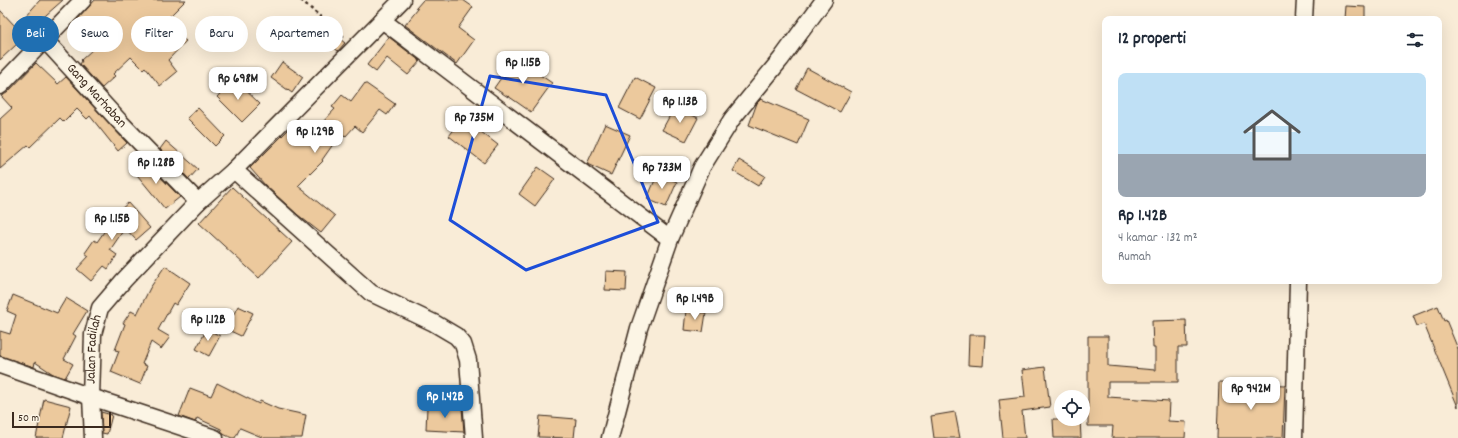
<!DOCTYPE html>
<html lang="id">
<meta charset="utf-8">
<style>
:root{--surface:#fff;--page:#f2f2f3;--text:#1f2937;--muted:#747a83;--line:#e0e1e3;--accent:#1f6fb2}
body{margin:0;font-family:Dekko,sans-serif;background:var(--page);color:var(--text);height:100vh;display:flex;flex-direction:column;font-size:15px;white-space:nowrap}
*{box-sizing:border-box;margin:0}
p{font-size:13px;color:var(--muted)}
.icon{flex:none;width:22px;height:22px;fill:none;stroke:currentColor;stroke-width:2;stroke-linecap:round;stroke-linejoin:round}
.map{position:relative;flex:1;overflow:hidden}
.sheet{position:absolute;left:1102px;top:16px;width:340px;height:268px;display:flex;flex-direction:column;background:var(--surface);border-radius:8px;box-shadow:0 4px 16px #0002}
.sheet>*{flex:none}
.top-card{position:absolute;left:12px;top:16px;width:380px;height:36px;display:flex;gap:8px}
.fabs{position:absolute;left:1054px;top:390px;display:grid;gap:8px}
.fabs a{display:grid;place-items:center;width:36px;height:36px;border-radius:50%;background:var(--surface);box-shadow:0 4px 16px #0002;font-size:20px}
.scale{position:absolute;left:12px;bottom:10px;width:99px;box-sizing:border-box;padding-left:4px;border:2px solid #3b2a1e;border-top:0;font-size:11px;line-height:14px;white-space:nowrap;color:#3b2a1e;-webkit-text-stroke:3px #fcf5e5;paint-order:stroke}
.price{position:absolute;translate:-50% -34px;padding:0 9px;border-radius:8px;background:#fff;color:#222;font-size:13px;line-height:26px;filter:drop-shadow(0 1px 2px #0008)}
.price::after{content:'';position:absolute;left:50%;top:24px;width:12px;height:9px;margin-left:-6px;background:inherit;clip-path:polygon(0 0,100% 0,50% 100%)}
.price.active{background:var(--accent);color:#fff}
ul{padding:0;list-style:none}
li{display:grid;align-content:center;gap:8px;height:212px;padding:0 16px}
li+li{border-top:1px solid var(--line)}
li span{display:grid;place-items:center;height:124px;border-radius:8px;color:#555}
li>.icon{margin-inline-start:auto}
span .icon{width:72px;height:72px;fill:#fffc;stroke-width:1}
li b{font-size:17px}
h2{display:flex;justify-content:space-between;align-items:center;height:48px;padding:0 16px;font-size:17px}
.tag{padding:0 14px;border-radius:18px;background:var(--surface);box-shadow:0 4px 16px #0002;font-size:14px;line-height:36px}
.tag.active{background:var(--accent);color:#fff}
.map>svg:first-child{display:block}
.building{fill:#ecc99d;stroke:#3b2a1e}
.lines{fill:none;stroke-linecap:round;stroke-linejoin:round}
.minor-casing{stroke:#3b2a1e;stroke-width:19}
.path{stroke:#3b2a1e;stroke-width:2.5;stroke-dasharray:3 3;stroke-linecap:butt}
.minor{stroke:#fcf5e5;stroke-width:16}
.marked{fill:none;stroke:#1d4ed8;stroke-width:3;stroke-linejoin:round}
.labels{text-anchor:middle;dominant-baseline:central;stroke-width:3;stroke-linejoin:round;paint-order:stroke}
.street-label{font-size:14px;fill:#3b2a1e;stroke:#fcf5e5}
</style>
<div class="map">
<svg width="1458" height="438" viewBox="0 0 1458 438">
<rect width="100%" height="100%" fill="#f9ecd7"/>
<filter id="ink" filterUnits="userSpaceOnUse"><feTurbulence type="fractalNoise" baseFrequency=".025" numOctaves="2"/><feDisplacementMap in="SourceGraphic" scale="8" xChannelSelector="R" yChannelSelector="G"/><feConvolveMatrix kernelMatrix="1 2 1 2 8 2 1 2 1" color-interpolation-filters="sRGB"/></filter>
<g filter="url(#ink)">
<g class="building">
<path d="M40 0H63L46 15 31 33 30 32 17 45V44L0 60V10L16 27Z"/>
<path d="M95 0H186L165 21 186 41 168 60 177 72 160 86 145 67 143 69 131 57 113 74 115 76 102 88 80 64 82 61 81 60 93 49 88 44 96 36 78 19Z"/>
<path d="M423 0H463L473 7 458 28 474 40 457 64 405 25 418 9 416 8Z"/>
<path d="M1346 6 1365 7V19H1345Z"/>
<path d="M316 20 345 43 338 51 309 29Z"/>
<path d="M389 37 420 61 408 75 387 58 376 72 367 65Z"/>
<path d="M515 58 552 83 531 112 508 96V97L494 88Z"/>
<path d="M282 62 303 77 292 93 271 78Z"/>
<path d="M36 63 58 84 66 77 127 143 118 151 90 116 87 119 77 109 64 122 60 118 30 147 28 145 0 169V119L12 108 1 96 7 93Z"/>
<path d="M807 68 851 92 840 112 796 89Z"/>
<path d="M635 77 656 88 640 119 619 108Z"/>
<path d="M234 79 260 104 242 122 217 97Z"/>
<path d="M365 83 395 104 387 115 380 110 362 132 355 126 345 137 341 133 322 160 323 161 298 186 335 216 321 233 298 215 265 185 250 168 290 128 306 143 320 123 321 124 335 109 332 107 342 95 351 102Z"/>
<path d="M761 99 809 119 798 145 749 125 757 103Z"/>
<path d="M675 106 698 118 686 141 662 130Z"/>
<path d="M198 108 225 136 215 146 187 118Z"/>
<path d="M463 118 498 145 484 163 449 136Z"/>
<path d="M605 124 630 135 611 175 587 164Z"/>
<path d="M166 141 198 169 189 179 160 149Z"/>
<path d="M739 160 765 176 758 186 733 171Z"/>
<path d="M145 161 180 197 165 209 133 170Z"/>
<path d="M538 167 555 179 535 206 519 194Z"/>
<path d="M658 173 677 182 666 207 647 199Z"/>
<path d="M232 187 292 242 259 278 199 223Z"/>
<path d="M128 203 150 228 136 240 125 228 110 250 117 255 108 269 104 266 91 281 77 269 89 256 85 253 94 240 97 242 115 216 114 215Z"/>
<path d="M165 266 190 283 176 305 173 303 158 330 170 337 161 349 151 342 142 364 147 366 140 384 111 372 119 351 115 350 125 324 123 323 131 311 137 314 150 288Z"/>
<path d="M606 271 627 272 626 291 605 290Z"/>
<path d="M13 295 57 313 66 298 87 311 73 334 76 336 64 359 73 364 65 378 53 374 35 362 34 367 0 356V331L10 334 16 315 7 311Z"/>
<path d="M238 306 253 313 241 336 226 329Z"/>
<path d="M1438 306 1444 321 1446 320 1458 349V407L1424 324 1417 326 1413 316Z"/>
<path d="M686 310 706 313 703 332 684 330Z"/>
<path d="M1186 320 1187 347H1178V382H1108V397L1169 401 1168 421 1186 422 1185 438H1112L1113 426H1088V336H1108V366L1155 370V348H1153L1152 321Z"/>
<path d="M207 329 220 336 209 356 196 349Z"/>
<path d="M969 335H985L983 366 968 365Z"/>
<path d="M1045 367 1050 407 1022 411 1025 438H1003L999 400 1025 397 1022 370Z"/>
<path d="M1219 382 1285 385 1283 438H1217Z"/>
<path d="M217 383 259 404 260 401 278 409 306 415 302 438H264L240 428 235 438H232L223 434 221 429 197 418 195 422 179 416 190 388 211 396Z"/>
<path d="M44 399 71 406 63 438H36Z"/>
<path d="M427 407 462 408 464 432 426 430Z"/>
<path d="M101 412 112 415 107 434 102 433Z"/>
<path d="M955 412 960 438H934L931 416Z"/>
<path d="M540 416 576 419 574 438 538 437Z"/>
<path d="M1053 419H1080L1081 438H1054Z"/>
</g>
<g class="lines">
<defs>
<g id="minor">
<path d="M1304 19 1305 0"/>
<path d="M382 20 670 239"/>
<path id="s1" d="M45 40 121 123 198 202"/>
<path d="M0 86 83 0"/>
<path d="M234 170 371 293 434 323 456 336 463 344 468 360 474 438"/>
<path d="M0 365 91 397 215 438"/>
<path id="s2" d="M93 438 91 397 93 334 100 308 124 280 198 202 234 170 402 0"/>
<path d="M610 438 639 328 670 239 702 167 732 119 781 59 824 0"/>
<path d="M1294 438 1298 281"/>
</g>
</defs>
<use href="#minor" class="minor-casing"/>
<path class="path" d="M301 0 345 38"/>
<use href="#minor" class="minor"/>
</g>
</g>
<path class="marked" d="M490 76 606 95 658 222 526 270 450 220Z"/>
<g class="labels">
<g class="street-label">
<text stroke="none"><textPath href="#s1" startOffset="76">Gang Marhaban</textPath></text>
<text stroke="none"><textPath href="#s2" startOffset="89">Jalan Fadilah</textPath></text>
</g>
</g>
</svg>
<div class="fabs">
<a><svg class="icon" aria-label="locate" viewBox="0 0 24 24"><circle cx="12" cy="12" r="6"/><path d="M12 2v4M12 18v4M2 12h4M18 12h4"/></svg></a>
</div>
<div class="scale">50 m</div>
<b class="price" style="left:523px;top:85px">Rp 1.15B</b>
<b class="price" style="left:238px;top:101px">Rp 698M</b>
<b class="price" style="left:680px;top:124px">Rp 1.13B</b>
<b class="price" style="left:474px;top:140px">Rp 735M</b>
<b class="price" style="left:315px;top:154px">Rp 1.29B</b>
<b class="price" style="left:156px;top:185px">Rp 1.28B</b>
<b class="price" style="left:662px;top:190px">Rp 733M</b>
<b class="price" style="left:112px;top:241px">Rp 1.15B</b>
<b class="price" style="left:695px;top:321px">Rp 1.49B</b>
<b class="price" style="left:208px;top:342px">Rp 1.12B</b>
<b class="price" style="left:1251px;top:411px">Rp 942M</b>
<b class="price active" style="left:445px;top:419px">Rp 1.42B</b>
<div class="top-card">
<a class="tag active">Beli</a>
<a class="tag">Sewa</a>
<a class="tag">Filter</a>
<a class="tag">Baru</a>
<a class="tag">Apartemen</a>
</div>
<section class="sheet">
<h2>12 properti<svg class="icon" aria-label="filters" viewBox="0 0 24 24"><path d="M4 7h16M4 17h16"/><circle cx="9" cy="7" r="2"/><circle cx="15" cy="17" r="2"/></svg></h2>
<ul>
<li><span style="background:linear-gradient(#bfe0f5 65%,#9aa5b1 0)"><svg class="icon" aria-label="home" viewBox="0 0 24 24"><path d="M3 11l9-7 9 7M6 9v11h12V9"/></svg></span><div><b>Rp 1.42B</b><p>4 kamar · 132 m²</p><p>Rumah</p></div></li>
</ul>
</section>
</div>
